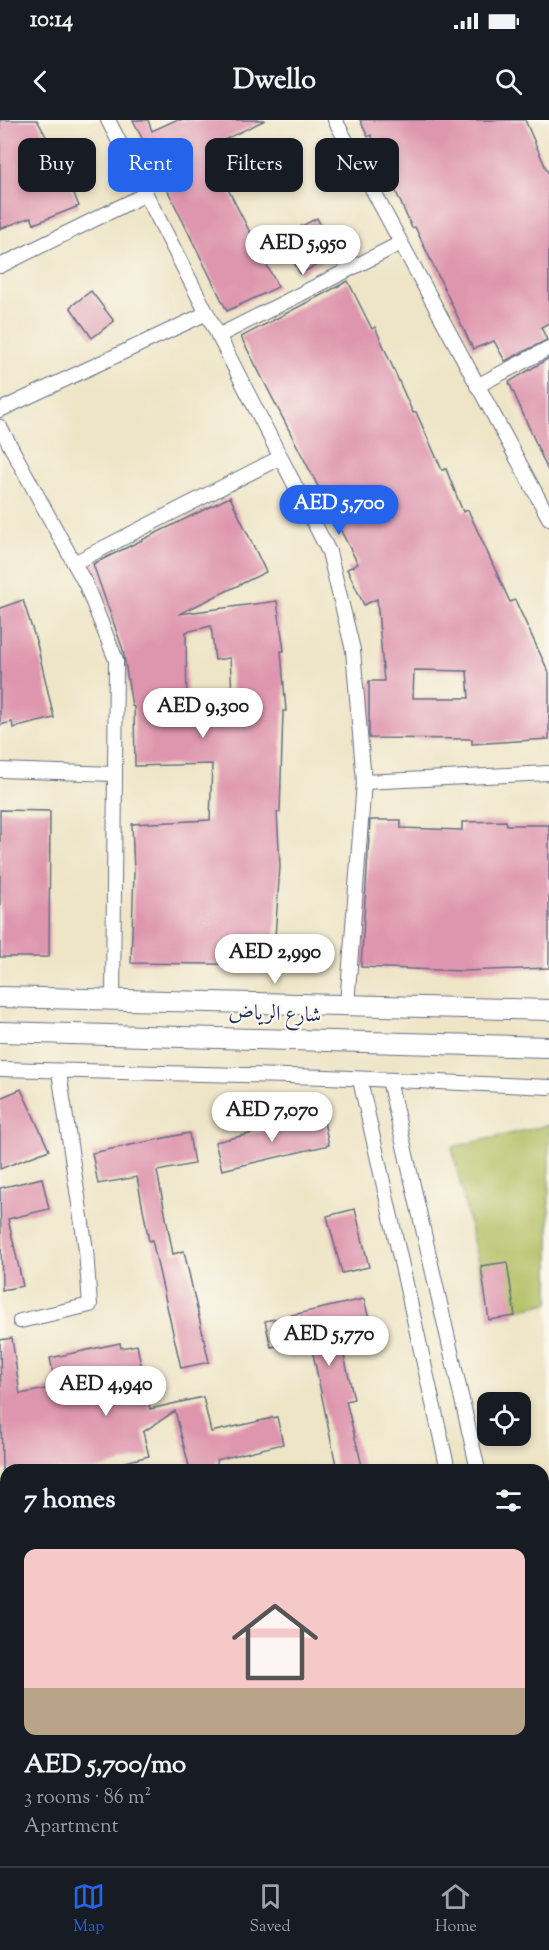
<!DOCTYPE html>
<meta charset="utf-8">
<style>
:root{--surface:#171b24;--page:#20242c;--text:#f1f3f6;--muted:#9ea1a6;--line:#363941;--accent:#2563eb}
body{margin:0;font-family:"Sorts Mill Goudy",Amiri,serif;background:var(--page);color:var(--text);height:100vh;display:flex;flex-direction:column;font-size:22px;white-space:nowrap}
*{box-sizing:border-box;margin:0}
p{font-size:20px;color:var(--muted)}
.icon{flex:none;width:33px;height:33px;fill:none;stroke:currentColor;stroke-width:2;stroke-linecap:round;stroke-linejoin:round}
.map{position:relative;flex:1;overflow:hidden}
.sheet{position:absolute;left:0px;top:1344px;width:549px;height:402px;display:flex;flex-direction:column;background:var(--surface);border-radius:18px 18px 0 0;box-shadow:0 3px 9px #0003}
.sheet>*{flex:none}
.top-card{position:absolute;left:18px;top:18px;width:513px;height:54px;display:flex;gap:12px}
.controls{position:absolute;left:477px;top:1272px;display:grid;gap:12px}
.controls a{display:grid;place-items:center;width:54px;height:54px;border-radius:12px;background:var(--surface);box-shadow:0 3px 9px #0003;font-size:30px}
.price{position:absolute;translate:-50% -51px;padding:0 14px;border-radius:21px;background:#fff;color:#222;font-size:20px;line-height:39px;filter:drop-shadow(0 2px 3px #0008)}
.price::after{content:'';position:absolute;left:50%;top:36px;width:18px;height:14px;margin-left:-9px;background:inherit;clip-path:polygon(0 0,100% 0,50% 100%)}
.price.active{background:var(--accent);color:#fff}
ul{padding:0;list-style:none}
li{display:grid;align-content:center;gap:12px;height:318px;padding:0 24px}
li+li{border-top:2px solid var(--line)}
li span{display:grid;place-items:center;height:186px;border-radius:12px;color:#555}
li>.icon{margin-inline-start:auto}
span .icon{width:108px;height:108px;fill:#fffc;stroke-width:1}
li b{font-size:26px}
h2{display:flex;justify-content:space-between;align-items:center;height:72px;padding:0 24px;font-size:26px}
.pill{padding:0 21px;border-radius:12px;background:var(--surface);box-shadow:0 3px 9px #0003;font-size:21px;line-height:54px}
.pill.active{background:var(--accent);color:#fff}
.status{display:flex;justify-content:space-between;align-items:center;height:42px;padding:0 30px;background:var(--surface);direction:ltr}
.status svg{height:16px;fill:currentColor}
header{display:flex;justify-content:space-between;align-items:center;height:78px;padding:0 24px;background:var(--surface);font-size:27px;font-weight:700}
.menu{display:flex;justify-content:space-around;align-items:center;height:84px;border-top:2px solid var(--line);background:var(--surface);font-size:16px;color:var(--muted)}
.menu a{display:grid;justify-items:center;gap:3px}
.menu .active{color:var(--accent)}
.map>svg:first-child{display:block}
.green{fill:#b0be61;stroke:#667660;stroke-width:1.5}
.building{fill:#de95ae;fill-rule:evenodd}
.lines{fill:none;stroke-linecap:round;stroke-linejoin:round}
.street-casing{stroke:#656f83;stroke-width:16}
.secondary-casing{stroke:#656f83;stroke-width:22}
.street{stroke:#fff;stroke-width:14}
.secondary{stroke:#fff;stroke-width:20}
.labels{text-anchor:middle;dominant-baseline:central;stroke-width:4.5;stroke-linejoin:round;paint-order:stroke}
.street-label{font-size:21px;fill:#1b2f5e;stroke:#fbf7ec}
</style>
<div class="status"><b>10:14</b><svg viewBox="0 0 49 12"><path d="M0 12V9h3v3zM5 12V6h3v6zM10 12V3h3v9zM15 12V0h3v12zM26 1h20v11H26zM47 4h2v5h-2z"/></svg></div>
<header><svg class="icon" aria-label="back" viewBox="0 0 24 24"><path d="M15 5l-7 7 7 7"/></svg>Dwello<svg class="icon" aria-label="search" viewBox="0 0 24 24"><circle cx="10" cy="10" r="6"/><path d="M15 15l6 6"/></svg></header>
<div class="map">
<svg width="549" height="1746" viewBox="0 0 549 1746">
<rect width="100%" height="100%" fill="#fbf7ec"/>
<filter id="ink" filterUnits="userSpaceOnUse"><feTurbulence type="fractalNoise" baseFrequency=".0167" numOctaves="2"/><feDisplacementMap in="SourceGraphic" scale="12" xChannelSelector="R" yChannelSelector="G"/><feConvolveMatrix kernelMatrix="1 2 1 2 8 2 1 2 1" color-interpolation-filters="sRGB"/></filter>
<filter id="wash" filterUnits="userSpaceOnUse"><feTurbulence type="fractalNoise" baseFrequency=".008" numOctaves="4" result="noise"/><feDisplacementMap in="SourceGraphic" scale="24" xChannelSelector="R" yChannelSelector="G"/><feGaussianBlur stdDeviation="1.35" result="paint"/><feColorMatrix in="noise" values="0 0 0 0 0 0 0 0 0 0 0 0 0 0 0 0 0 1.4 0 .05"/><feComposite in="paint" operator="in"/></filter>
<g filter="url(#wash)">
<rect width="100%" height="100%" fill="#eee5c7"/>
<path class="green" d="M549 1005V1183L490 1196 452 1027Z"/>
<g id="blocks">
<g class="building">
<path d="M0 0H37L63 47 79 86 34 104 31 97 0 109Z"/>
<path d="M133 0H148L152 11 176 0H265L207 28 278 167 227 191Z"/>
<path d="M360 0H525L549 55V203L541 207 547 220 505 241 494 221 473 229 415 107 412 108 371 15 368 17Z"/>
<path d="M317 98 336 135 300 154 281 117Z"/>
<path d="M348 161 372 209 375 207 413 293 416 292 442 350 446 349 463 392 468 390 510 482 515 480 549 553V619L472 624V619L369 618V561H384L377 479 364 485 347 449 358 444 241 217ZM414 550 467 551 469 578H413Z"/>
<path d="M91 171 114 201 92 218 70 187Z"/>
<path d="M549 238V353L509 262Z"/>
<path d="M230 377 266 452 179 494 277 481 284 531H281L286 591H283L280 692H277L280 746 273 845 131 843 134 752 132 704 210 700 212 644 135 646 134 587 132 586 123 530 93 444ZM211 506 215 540 230 538 232 573 218 575 220 598 187 599 186 512Z"/>
<path d="M23 480 37 524 54 598 13 608 12 602 0 605V488Z"/>
<path d="M0 690 50 691 49 837H0Z"/>
<path d="M370 700H401V708L462 710V702L506 701 507 705H549V848L463 851 361 847Z"/>
<path d="M21 969 49 1030 0 1049V978Z"/>
<path d="M323 997 329 1025 222 1050 215 1022Z"/>
<path d="M189 1013 194 1044 157 1051 173 1134 184 1131 209 1242 181 1248 152 1120 149 1121 137 1057 98 1064 92 1033Z"/>
<path d="M42 1058 49 1089 8 1099 23 1166 2 1170 0 1068Z"/>
<path d="M355 1089 369 1147 342 1153 327 1096Z"/>
<path d="M507 1142 515 1196 489 1200 481 1146Z"/>
<path d="M364 1179 371 1207 339 1214 354 1279 346 1281 363 1350H337L310 1219 271 1227 265 1201Z"/>
<path d="M12 1218 20 1274 56 1267 50 1238 120 1223 121 1228 137 1225 150 1289 203 1277 211 1312 277 1297 283 1324 216 1340 218 1350H190L175 1291 143 1312 149 1336 94 1350H2L0 1220Z"/>
</g>
</g>
</g>
<g filter="url(#ink)">
<use href="#blocks" fill-opacity="0" stroke="#656f83" stroke-width="1.5"/>
<g class="lines">
<defs>
<g id="street">
<path d="M108 0 329 432 353 530 364 662 347 885"/>
<path d="M335 0 549 398"/>
<path d="M0 146 146 74"/>
<path d="M218 216 401 123"/>
<path d="M477 266 549 228"/>
<path d="M0 290 207 193"/>
<path d="M0 307 86 465 116 540 113 880"/>
<path d="M74 443 281 337"/>
<path d="M0 650 115 654"/>
<path d="M364 662 549 653"/>
<path d="M0 949 327 957 549 967"/>
<path d="M360 960 448 1350"/>
<path d="M389 960 478 1350"/>
<path d="M20 1201 90 1185 86 1130 59 952"/>
<path d="M0 1412 6 1438"/>
<path d="M543 1628 549 1655"/>
<path d="M0 1724 6 1722"/>
<path d="M112 1740 113 1746"/>
<path d="M538 1740 540 1746"/>
<path d="M49 1746 74 1740"/>
</g>
<g id="secondary">
<path d="M0 877 549 890"/>
<path d="M0 912 549 927"/>
</g>
</defs>
<use href="#street" class="street-casing"/>
<use href="#secondary" class="secondary-casing"/>
<use href="#street" class="street"/>
<use href="#secondary" class="secondary"/>
</g>
</g>
<g class="labels">
<g class="street-label">
<text transform="translate(275 895) rotate(2)">شارع الرياض</text>
</g>
</g>
</svg>
<div class="controls">
<a><svg class="icon" aria-label="locate" viewBox="0 0 24 24"><circle cx="12" cy="12" r="6"/><path d="M12 2v4M12 18v4M2 12h4M18 12h4"/></svg></a>
</div>
<b class="price" style="left:303px;top:156px">AED 5,950</b>
<b class="price active" style="left:339px;top:416px">AED 5,700</b>
<b class="price" style="left:203px;top:619px">AED 9,300</b>
<b class="price" style="left:275px;top:865px">AED 2,990</b>
<b class="price" style="left:272px;top:1023px">AED 7,070</b>
<b class="price" style="left:329px;top:1247px">AED 5,770</b>
<b class="price" style="left:106px;top:1297px">AED 4,940</b>
<div class="top-card">
<a class="pill">Buy</a>
<a class="pill active">Rent</a>
<a class="pill">Filters</a>
<a class="pill">New</a>
</div>
<section class="sheet">
<h2>7 homes<svg class="icon" aria-label="filters" viewBox="0 0 24 24"><path d="M4 7h16M4 17h16"/><circle cx="9" cy="7" r="2"/><circle cx="15" cy="17" r="2"/></svg></h2>
<ul>
<li><span style="background:linear-gradient(#f6c9c9 75%,#b9a48a 0)"><svg class="icon" aria-label="home" viewBox="0 0 24 24"><path d="M3 11l9-7 9 7M6 9v11h12V9"/></svg></span><div><b>AED 5,700/mo</b><p>3 rooms · 86 m²</p><p>Apartment</p></div></li>
</ul>
</section>
</div>
<nav class="menu">
<a class="active"><svg class="icon" aria-label="map" viewBox="0 0 24 24"><path d="M3 6l6-2 6 2 6-2v14l-6 2-6-2-6 2zM9 4v14M15 6v14"/></svg>Map</a>
<a><svg class="icon" aria-label="saved" viewBox="0 0 24 24"><path d="M7 4h10v16l-5-4-5 4z"/></svg>Saved</a>
<a><svg class="icon" aria-label="home" viewBox="0 0 24 24"><path d="M3 11l9-7 9 7M6 9v11h12V9"/></svg>Home</a>
</nav>
